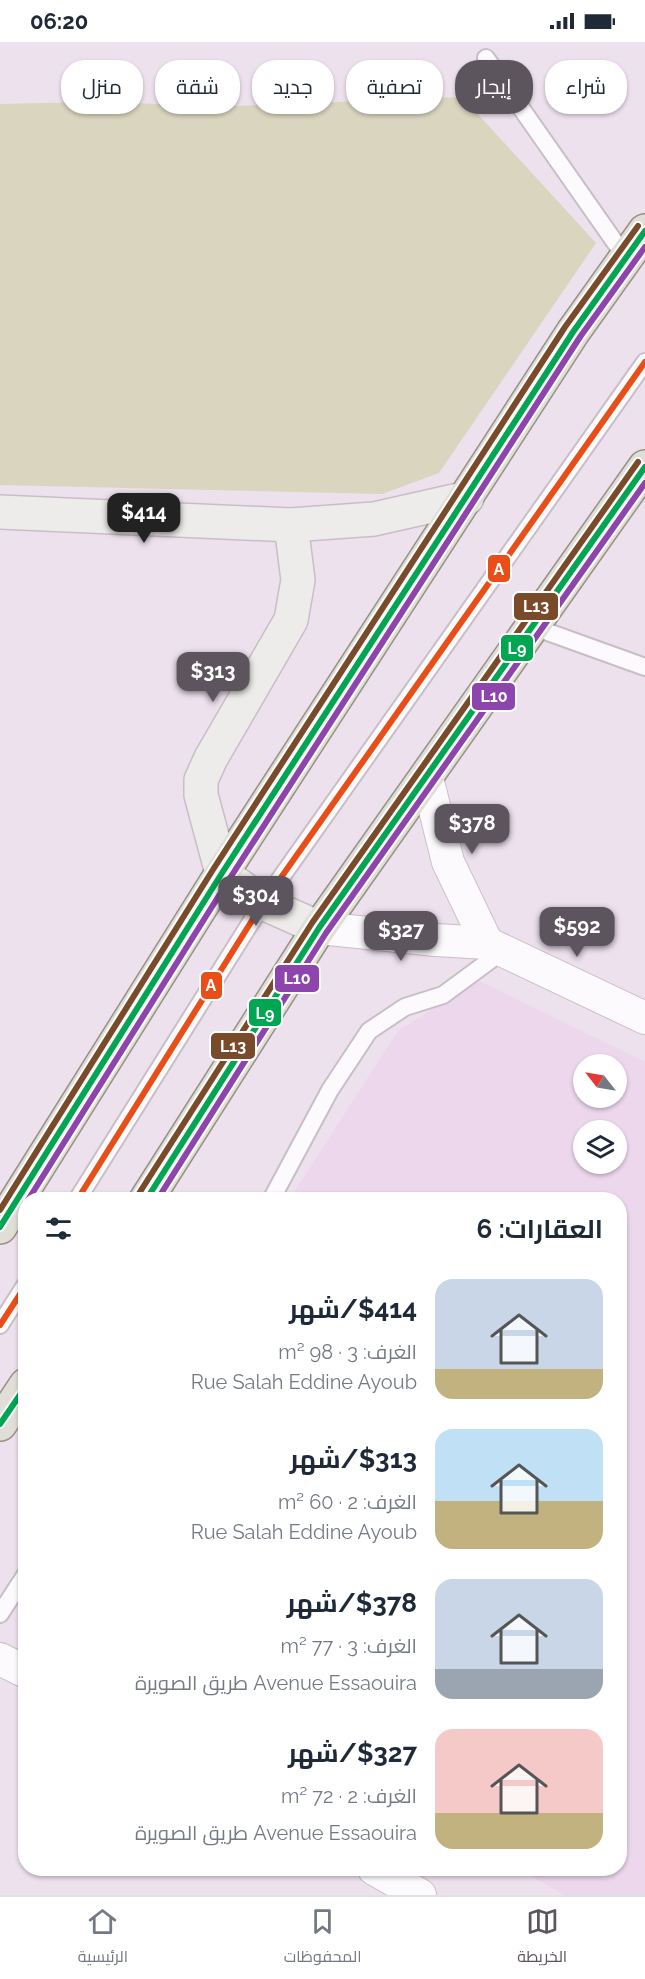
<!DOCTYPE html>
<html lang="ar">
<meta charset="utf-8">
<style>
:root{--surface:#fff;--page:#f2f2f3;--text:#1f2937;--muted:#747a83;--line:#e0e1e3;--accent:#5d555d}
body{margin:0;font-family:Raleway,Cairo,sans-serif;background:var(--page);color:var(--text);direction:rtl;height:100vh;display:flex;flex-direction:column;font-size:22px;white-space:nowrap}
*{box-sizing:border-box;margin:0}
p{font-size:20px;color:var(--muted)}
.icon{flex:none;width:33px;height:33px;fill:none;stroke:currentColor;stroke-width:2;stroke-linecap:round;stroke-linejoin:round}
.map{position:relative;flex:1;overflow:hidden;direction:ltr}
.side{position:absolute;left:18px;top:1150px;width:609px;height:684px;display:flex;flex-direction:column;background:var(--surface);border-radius:24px;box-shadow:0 2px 4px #0004;direction:rtl}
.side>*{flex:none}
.guide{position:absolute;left:18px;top:18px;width:609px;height:54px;direction:rtl;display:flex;gap:12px}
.needle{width:39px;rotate:301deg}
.tools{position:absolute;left:573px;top:1012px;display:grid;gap:12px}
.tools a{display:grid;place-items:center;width:54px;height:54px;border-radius:50%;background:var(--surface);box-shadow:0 2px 4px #0004;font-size:30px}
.price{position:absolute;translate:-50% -51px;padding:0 14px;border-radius:12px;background:var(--accent);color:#fff;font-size:20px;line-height:39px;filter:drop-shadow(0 2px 3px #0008)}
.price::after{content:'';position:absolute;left:50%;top:36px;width:18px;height:14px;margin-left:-9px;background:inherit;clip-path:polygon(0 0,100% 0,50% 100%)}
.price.on{background:#222;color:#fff}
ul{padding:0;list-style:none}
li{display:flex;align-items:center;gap:18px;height:150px;padding:0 24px}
li span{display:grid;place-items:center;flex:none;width:168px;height:120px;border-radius:18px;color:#555}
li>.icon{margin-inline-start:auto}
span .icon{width:72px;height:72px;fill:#fffc;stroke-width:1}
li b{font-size:26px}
h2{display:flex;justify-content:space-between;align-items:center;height:72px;padding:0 24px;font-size:26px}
.chip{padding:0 21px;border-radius:24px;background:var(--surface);box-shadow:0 2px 4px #0004;font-size:21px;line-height:54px}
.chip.on{background:var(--accent);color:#fff}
.status{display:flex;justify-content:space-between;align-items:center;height:42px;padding:0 30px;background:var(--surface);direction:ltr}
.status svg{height:16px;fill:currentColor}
.dock{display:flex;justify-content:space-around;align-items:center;height:84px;border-top:2px solid var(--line);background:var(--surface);font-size:16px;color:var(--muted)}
.dock a{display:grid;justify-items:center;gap:3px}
.dock .on{color:var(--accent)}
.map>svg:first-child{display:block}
.built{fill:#ecd7ec;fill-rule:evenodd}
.green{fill:#d9d5bf}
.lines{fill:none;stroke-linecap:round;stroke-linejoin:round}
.lane-casing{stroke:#c8bec7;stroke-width:20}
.street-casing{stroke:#c8bec7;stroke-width:34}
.secondary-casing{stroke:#c8bec7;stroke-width:36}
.primary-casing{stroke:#979186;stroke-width:36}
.lane{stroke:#fcfafc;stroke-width:16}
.street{stroke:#fcfafc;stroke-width:32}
.secondary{stroke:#eeecea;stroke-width:33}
.primary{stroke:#e0ded6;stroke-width:33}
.bus-1-casing{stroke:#fff;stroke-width:10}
.bus-2-casing{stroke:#fff;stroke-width:10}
.bus-3-casing{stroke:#fff;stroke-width:10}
.bus-4-casing{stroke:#fff;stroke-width:10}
.bus-1{stroke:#e94e19;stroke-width:6}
.bus-2{stroke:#00a651;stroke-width:6}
.bus-3{stroke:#8e44ad;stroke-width:6}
.bus-4{stroke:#7a4b2a;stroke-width:6}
.line-badge{stroke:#fff;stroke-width:2}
.badge-label{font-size:16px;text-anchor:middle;font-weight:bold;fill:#fff}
</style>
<div class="status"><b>06:20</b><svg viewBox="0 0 49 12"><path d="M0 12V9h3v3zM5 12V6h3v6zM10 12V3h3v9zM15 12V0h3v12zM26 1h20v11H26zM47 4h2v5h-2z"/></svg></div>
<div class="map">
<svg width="645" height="1853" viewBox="0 0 645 1853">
<rect width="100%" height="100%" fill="#ede1ed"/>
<path class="built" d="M477 938 645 1020V1853H564L519 1827H620V1158H289L398 989ZM584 1023H616V1056H584ZM584 1089H616V1122H584Z"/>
<path class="green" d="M462 55 596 201 439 431 382 452 0 443V62L87 60 237 64Z"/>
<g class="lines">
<defs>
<g id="lane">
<path d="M486 16 626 216"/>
<path d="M531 584 645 625"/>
<path d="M77 1158 263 861 645 320"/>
<path d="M271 1158 330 1048 369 989 405 965 443 953 504 908"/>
<path d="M0 1283 26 1242"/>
<path d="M0 1572 26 1532"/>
</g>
<g id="street">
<path d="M427 736 448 820 487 901"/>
<path d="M319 886 436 898 487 901 645 976"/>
<path d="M0 1617 26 1630"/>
<path d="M374 1827 420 1853"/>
</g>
<g id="secondary">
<path d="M0 470 291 483 374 477 467 456"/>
<path d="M291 483 298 538 291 578 211 716 201 738V753L222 831 263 861 319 886"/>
</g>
<g id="primary">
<path d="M146 1158 319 886 645 425"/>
<path d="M0 1185 222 831 573 290 645 189"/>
<path d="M0 1382 26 1343"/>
</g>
</defs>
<use href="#lane" class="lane-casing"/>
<use href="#street" class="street-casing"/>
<use href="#secondary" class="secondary-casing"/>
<use href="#primary" class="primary-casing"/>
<use href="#lane" class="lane"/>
<use href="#street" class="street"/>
<use href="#secondary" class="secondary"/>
<use href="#primary" class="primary"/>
<defs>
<g id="bus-1">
<path d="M77 1158 263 861 645 320"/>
<path d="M0 1283 26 1243"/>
</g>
<g id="bus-2">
<path d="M146 1158 319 886 645 425"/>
<path d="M0 1185 222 831 573 290 645 189"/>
<path d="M0 1382 26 1344"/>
</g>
<g id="bus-3">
<path d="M28 1158 230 836 580 295 645 205"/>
<path d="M157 1158 326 891 645 441"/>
</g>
<g id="bus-4">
<path d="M138 1153 312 881 638 420"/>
<path d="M0 1168 214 826 565 285 638 184"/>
</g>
</defs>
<use href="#bus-1" class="bus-1-casing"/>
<use href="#bus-2" class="bus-2-casing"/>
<use href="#bus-3" class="bus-3-casing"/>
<use href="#bus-4" class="bus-4-casing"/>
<use href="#bus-1" class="bus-1"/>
<use href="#bus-2" class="bus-2"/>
<use href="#bus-3" class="bus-3"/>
<use href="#bus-4" class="bus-4"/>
</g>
<g class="line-badge">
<rect x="487" y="512" width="24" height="29" rx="6" fill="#e94e19"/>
<rect x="513" y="550" width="46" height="29" rx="6" fill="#7a4b2a"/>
<rect x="500" y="592" width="34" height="28" rx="6" fill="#00a651"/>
<rect x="471" y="640" width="45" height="29" rx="6" fill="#8e44ad"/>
<rect x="274" y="922" width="46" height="29" rx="6" fill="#8e44ad"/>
<rect x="200" y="929" width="23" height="29" rx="6" fill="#e94e19"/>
<rect x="248" y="956" width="34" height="29" rx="6" fill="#00a651"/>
<rect x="210" y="990" width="46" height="28" rx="6" fill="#7a4b2a"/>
</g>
<g class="badge-label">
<text x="499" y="533">A</text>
<text x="536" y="570">L13</text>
<text x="517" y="612">L9</text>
<text x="494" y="660">L10</text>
<text x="297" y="942">L10</text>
<text x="211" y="949">A</text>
<text x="265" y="977">L9</text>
<text x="233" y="1010">L13</text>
</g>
</svg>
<div class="tools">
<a><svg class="needle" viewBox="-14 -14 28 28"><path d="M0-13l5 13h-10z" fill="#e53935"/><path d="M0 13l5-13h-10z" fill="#747a83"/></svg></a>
<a><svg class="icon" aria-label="layers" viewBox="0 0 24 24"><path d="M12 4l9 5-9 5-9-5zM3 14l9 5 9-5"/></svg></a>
</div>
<b class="price on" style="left:144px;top:502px">$414</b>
<b class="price" style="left:213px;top:661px">$313</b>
<b class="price" style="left:472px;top:813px">$378</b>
<b class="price" style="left:256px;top:885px">$304</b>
<b class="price" style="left:577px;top:916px">$592</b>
<b class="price" style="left:401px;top:920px">$327</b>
<div class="guide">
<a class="chip">شراء</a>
<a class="chip on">إيجار</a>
<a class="chip">تصفية</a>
<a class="chip">جديد</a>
<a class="chip">شقة</a>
<a class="chip">منزل</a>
</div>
<section class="side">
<h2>العقارات: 6<svg class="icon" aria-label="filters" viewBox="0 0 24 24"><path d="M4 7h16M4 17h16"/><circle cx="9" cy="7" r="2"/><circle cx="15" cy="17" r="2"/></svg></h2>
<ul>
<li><span style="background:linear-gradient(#c9d6e8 75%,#c2b280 0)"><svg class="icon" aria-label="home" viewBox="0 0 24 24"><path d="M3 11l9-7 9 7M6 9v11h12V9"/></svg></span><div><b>$414/شهر</b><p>الغرف: 3 · 98 m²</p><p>Rue Salah Eddine Ayoub</p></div></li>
<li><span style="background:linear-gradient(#bfe0f5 60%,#c2b280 0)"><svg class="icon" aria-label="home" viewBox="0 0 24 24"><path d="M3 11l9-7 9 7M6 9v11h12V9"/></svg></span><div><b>$313/شهر</b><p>الغرف: 2 · 60 m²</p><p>Rue Salah Eddine Ayoub</p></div></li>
<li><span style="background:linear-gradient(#c9d6e8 75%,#9aa5b1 0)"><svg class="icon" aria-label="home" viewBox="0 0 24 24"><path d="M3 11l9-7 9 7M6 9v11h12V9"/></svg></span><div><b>$378/شهر</b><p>الغرف: 3 · 77 m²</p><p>Avenue Essaouira طريق الصويرة</p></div></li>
<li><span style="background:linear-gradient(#f6c9c9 70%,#c2b280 0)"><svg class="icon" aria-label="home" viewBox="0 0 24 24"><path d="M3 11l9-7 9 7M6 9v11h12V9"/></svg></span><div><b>$327/شهر</b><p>الغرف: 2 · 72 m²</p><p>Avenue Essaouira طريق الصويرة</p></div></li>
</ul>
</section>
</div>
<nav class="dock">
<a class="on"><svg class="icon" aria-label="map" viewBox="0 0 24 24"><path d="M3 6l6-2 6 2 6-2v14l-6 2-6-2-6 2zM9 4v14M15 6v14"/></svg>الخريطة</a>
<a><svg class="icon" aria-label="saved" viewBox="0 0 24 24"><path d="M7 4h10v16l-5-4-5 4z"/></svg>المحفوظات</a>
<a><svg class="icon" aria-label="home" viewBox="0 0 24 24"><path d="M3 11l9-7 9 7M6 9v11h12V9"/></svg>الرئيسية</a>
</nav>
